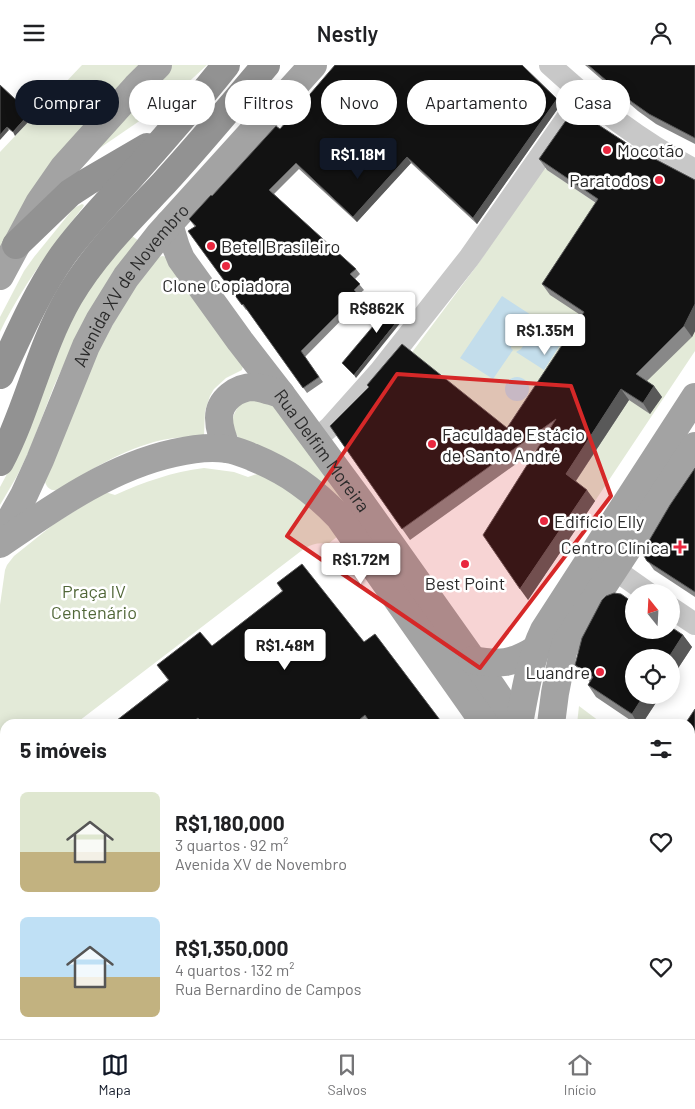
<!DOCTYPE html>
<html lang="pt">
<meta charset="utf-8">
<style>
:root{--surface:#fff;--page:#f6f6f6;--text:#202124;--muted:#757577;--line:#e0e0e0;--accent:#111827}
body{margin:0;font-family:Barlow,sans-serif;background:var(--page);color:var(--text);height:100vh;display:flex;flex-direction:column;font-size:19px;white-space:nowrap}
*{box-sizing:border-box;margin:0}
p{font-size:16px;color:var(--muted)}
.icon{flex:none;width:28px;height:28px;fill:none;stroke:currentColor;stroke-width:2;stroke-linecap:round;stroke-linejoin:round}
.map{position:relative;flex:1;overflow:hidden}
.drawer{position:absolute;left:0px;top:654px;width:695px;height:321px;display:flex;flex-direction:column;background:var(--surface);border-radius:15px 15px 0 0;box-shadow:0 2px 12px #0003}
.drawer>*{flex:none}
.banner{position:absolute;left:15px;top:15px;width:665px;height:45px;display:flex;gap:10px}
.needle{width:32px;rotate:342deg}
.fabs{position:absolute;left:625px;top:519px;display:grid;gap:10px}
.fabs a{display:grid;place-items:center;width:55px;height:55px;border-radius:50%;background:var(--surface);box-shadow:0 2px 12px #0003;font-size:25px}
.price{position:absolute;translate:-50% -42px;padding:0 11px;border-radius:5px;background:#fff;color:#222;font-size:16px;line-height:32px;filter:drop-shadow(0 1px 2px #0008)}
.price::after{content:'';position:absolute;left:50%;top:30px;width:15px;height:11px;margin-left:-8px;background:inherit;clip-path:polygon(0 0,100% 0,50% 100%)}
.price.selected{background:var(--accent);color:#fff}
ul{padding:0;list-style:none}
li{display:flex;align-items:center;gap:15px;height:125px;padding:0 20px}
li span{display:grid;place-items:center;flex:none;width:140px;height:100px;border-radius:8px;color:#555}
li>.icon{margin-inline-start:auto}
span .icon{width:60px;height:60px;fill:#fffc;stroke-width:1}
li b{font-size:21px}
h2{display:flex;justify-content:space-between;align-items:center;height:60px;padding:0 20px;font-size:21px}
.tag{padding:0 18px;border-radius:22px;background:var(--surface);box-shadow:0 2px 12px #0003;font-size:18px;line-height:45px}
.tag.selected{background:var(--accent);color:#fff}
header{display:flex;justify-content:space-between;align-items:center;height:65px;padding:0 20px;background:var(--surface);font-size:22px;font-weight:600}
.dock{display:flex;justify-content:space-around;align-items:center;height:70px;border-top:1px solid var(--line);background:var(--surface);font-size:14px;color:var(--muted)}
.dock a{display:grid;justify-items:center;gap:2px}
.dock .selected{color:var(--accent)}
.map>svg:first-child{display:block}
.green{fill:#e3ead8}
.water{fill:#c3ddeb}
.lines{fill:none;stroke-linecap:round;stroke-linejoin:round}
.minor{stroke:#c8c8c8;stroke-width:22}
.major{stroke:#a3a3a3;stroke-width:28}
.highway{stroke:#929292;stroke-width:28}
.wall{fill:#888}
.shaded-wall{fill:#595959}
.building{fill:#121212;stroke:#595959}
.marked{fill:#d62828;fill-opacity:0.2;stroke:#d62828;stroke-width:4;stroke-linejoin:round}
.poi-dot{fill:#e9273f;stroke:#fff;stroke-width:2}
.labels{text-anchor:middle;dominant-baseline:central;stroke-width:5;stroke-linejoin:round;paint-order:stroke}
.poi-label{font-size:18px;fill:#2b2b2b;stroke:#fff;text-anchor:start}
.street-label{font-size:18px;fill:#2b2b2b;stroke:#fff}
.park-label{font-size:18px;fill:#516738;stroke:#fff}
</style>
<header><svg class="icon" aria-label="menu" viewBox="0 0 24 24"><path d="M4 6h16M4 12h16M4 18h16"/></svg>Nestly<svg class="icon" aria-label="person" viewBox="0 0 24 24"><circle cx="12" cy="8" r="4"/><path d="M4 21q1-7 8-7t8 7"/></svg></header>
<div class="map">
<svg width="695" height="974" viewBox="0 0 695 974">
<rect width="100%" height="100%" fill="#fff"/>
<g class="green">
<path d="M82 0H145L0 182V87Z"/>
<path d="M172 0H207L180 25 154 46 97 85 157 13Z"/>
<path d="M543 102 637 166 695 203V286L595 436 410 290 478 199Z"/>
<path d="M82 139 84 140 83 142C52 182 22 221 0 267V252L24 206 34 192 69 149 74 143Z"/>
<path d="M132 171 139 176 76 273 54 321 30 384 17 411 0 440V422L15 394 65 265 93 217Z"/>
<path d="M163 191 168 193 243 301 242 305 226 313 214 324 210 331 205 346 204 371C190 372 176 372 162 375 123 384 91 405 57 425 51 426 47 423 45 417L93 294 129 231 158 192Z"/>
<path d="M245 335H271L503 659H498L350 451 241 376C229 361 230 348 245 335Z"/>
<path d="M204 403 234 407 248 412 260 408 299 430 338 471 328 479C319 477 313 479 305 483L75 659H5V705L0 698V540L5 505 7 500 14 491 54 459 105 427 115 430C144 417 172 407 204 403Z"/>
<path d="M579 641 603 659H577Z"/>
<path d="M690 721 695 725V974H531L532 970H690Z"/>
<path d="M0 910 5 915V935L0 931Z"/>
<path d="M163 970H463V974H164Z"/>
</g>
<g class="water">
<path d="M502 231 565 272 544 305 516 287 521 284 523 281 520 276C517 274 515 275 512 277L511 283 513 285 493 314 460 293Z"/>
<circle cx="517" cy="324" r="12"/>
</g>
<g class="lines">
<g class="minor">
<path d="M550 0C596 42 640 76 695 105"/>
<path d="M314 373 323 368 330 362 380 306 469 193 583 30"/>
<path d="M614 504 648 528"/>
<path d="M671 543 695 559"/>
<path d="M211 974 215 970"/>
</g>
<g class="major">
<path id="s1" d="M169 159 176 182 181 194 240 276 281 329 360 436 492 622 517 659"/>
<path d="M0 211 39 138 64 102 136 22 158 0"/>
<path d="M227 384C223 374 219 364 219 353 219 335 237 322 254 322 263 323 273 327 281 329"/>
<path id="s2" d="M0 473 24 430 40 395 86 281 100 254 126 212 159 170 313 0"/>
<path d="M0 479C54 442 110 402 174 388 191 384 209 381 227 384 236 385 244 389 252 392 288 407 312 424 339 452L485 659"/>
<path d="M472 595C500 600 512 599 536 584"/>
<path d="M519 659C525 627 530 594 544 565L695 332"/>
<path d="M551 659 555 628 563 587 567 576 695 381"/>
<path d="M0 725 5 730"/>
<path d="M0 854 5 859"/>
<path d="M0 886 5 891"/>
<path d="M0 966 8 974"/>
<path d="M82 970 86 974"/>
<path d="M111 970 114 974"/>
<path d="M148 970 149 974"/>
<path d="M476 974V970"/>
<path d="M508 974V970"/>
</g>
<g class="highway">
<path d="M16 180 70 128 87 117 147 82"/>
<path d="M0 310C19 269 37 227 63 190 82 164 104 141 125 118 160 79 194 40 226 0"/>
<path d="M0 397C28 344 39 284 69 232 94 189 130 154 164 118 199 80 232 40 266 0"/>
</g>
</g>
<g class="wall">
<path d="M585 0H695V79L656 59 638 46Z"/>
<path d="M557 34 561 39 477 159 411 98 357 157 299 104 274 129 356 204 360 209 355 214 364 225 358 230 361 235 305 292 323 317 307 328 247 244 246 245 188 166 195 162 189 154 280 64Z"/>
<path d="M634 83 695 115V266L692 272 647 316 654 321 662 332 650 349 629 335 576 416 595 436 528 535 537 384 410 475 330 361 507 363 582 251 550 230 542 219 596 138 547 105 539 94Z"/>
<path d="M695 403V532L654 505 644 491Z"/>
<path d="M277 518 364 577 375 569 443 659H112L168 615 157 600 212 581 282 526Z"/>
<path d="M683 570 692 582 671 614V592L634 630H661L642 659H636L596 632 588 620 590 617 584 612 575 600Z"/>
<path d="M695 644V850L690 852V659Z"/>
<path d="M352 970H453L452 974H355Z"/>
</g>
<g class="shaded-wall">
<path d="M557 34 561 39 477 159 473 153Z"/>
<path d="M30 48 33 52 15 71 13 67Z"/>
<path d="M7 62 9 65 0 75V70Z"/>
<path d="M407 92 411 98 357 157 353 152Z"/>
<path d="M412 238 414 241 356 313 354 310Z"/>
<path d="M695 239V266L692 272 684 261Z"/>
<path d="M654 321 662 332 650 349 643 338Z"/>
<path d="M621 324 629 335 573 420 566 409Z"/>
<path d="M587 425 595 436 528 535 520 524Z"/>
<path d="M683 570 692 582 671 614V592H669Z"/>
<path d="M644 630H661L642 659H638L632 649Z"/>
<path d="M443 970H453L452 974H442Z"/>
<path d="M648 970H650V974H647Z"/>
</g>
<g class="building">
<path d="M335 0H522L557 34 473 153 407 92 353 152 296 98 269 125 356 204 350 209 360 219 354 225 358 229 301 286 319 312 303 323 243 239 242 240 188 166 196 161 189 154 211 130 212 131 276 61 280 64Z"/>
<path d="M588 0H695V73L649 49 632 37Z"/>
<path d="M0 20 30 48 13 67 7 62 0 70Z"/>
<path d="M574 44 634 83 695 115V239L684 261 636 309 654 321 643 338 621 324 566 409 587 425 520 524 483 470 556 354 402 464 330 361 369 322 367 320 402 279 507 363 584 247 542 219 598 134 539 94Z"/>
<path d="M401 228 412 238 354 310 342 298Z"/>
<path d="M695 403V527L647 496 644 491 643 486 670 440Z"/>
<path d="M302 499 364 577 375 569 440 655 434 659H371L365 650 354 659H216L215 658 214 659H203L198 653 190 659H112L169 615 157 600 200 567 212 581 283 526 277 518Z"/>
<path d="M614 528 621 529 634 538V565H671V562L683 570 669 592H634V630H644L632 649 588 620 593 612 575 600 582 573 602 535 606 531Z"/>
<path d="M695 644V832L690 835V659H685Z"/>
<path d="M362 970H443L442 974H362Z"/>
<path d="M571 970H648L647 974H570Z"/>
</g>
<path class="marked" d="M397 309 571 321 611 431 480 603 287 471Z"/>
<g class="poi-dot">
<circle cx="607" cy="85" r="5"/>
<circle cx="659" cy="115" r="5"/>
<circle cx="211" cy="181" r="5"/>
<circle cx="226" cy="201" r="5"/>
<circle cx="432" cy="379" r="5"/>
<circle cx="544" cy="456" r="5"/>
<path d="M677.5 474.5h5v5h5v5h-5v5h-5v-5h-5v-5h5z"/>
<circle cx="465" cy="499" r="5"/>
<circle cx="600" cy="607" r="5"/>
</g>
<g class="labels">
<g class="poi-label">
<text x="617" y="85">Mocotão</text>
<text x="649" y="115" text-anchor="end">Paratodos</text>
<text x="221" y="181">Betel Brasileiro</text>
<text x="226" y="220" text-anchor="middle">Clone Copiadora</text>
<text x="442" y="369">Faculdade Estácio<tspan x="442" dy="21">de Santo André</tspan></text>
<text x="554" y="456">Edifício Elly</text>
<text x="669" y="482" text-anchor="end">Centro Clínica</text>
<text x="465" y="518" text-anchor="middle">Best Point</text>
<text x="590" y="607" text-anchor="end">Luandre</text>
</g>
<g class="street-label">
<text stroke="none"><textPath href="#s2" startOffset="286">Avenida XV de Novembro</textPath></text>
<text stroke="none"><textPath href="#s1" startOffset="275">Rua Delfim Moreira</textPath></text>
</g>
<g class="park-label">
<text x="94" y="526">Praça IV<tspan x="94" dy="21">Centenário</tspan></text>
</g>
</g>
</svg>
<div class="fabs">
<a><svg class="needle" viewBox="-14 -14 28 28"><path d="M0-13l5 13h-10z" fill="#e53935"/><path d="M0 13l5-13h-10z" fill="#757577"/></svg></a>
<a><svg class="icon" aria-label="locate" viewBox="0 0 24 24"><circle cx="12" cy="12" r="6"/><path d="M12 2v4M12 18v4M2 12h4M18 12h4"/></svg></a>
</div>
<b class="price selected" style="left:358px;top:115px">R$1.18M</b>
<b class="price" style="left:377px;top:269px">R$862K</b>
<b class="price" style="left:545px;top:291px">R$1.35M</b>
<b class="price" style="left:361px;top:520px">R$1.72M</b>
<b class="price" style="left:285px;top:606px">R$1.48M</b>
<div class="banner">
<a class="tag selected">Comprar</a>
<a class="tag">Alugar</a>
<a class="tag">Filtros</a>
<a class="tag">Novo</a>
<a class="tag">Apartamento</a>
<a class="tag">Casa</a>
</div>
<section class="drawer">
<h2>5 imóveis<svg class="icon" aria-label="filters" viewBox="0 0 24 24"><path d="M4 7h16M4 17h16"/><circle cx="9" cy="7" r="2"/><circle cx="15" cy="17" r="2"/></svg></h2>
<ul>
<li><span style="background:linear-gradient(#dfe7d0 60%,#c2b280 0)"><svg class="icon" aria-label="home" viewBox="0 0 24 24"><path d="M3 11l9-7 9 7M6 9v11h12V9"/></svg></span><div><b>R$1,180,000</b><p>3 quartos · 92 m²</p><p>Avenida XV de Novembro</p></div><svg class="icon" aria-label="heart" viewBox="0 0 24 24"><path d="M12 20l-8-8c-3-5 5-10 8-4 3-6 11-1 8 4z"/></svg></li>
<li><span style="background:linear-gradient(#bfe0f5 60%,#c2b280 0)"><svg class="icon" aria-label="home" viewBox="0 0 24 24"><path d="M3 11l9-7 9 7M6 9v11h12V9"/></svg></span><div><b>R$1,350,000</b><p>4 quartos · 132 m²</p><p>Rua Bernardino de Campos</p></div><svg class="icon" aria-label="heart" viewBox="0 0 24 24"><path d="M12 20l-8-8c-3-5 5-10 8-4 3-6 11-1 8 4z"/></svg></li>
</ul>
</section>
</div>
<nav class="dock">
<a class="selected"><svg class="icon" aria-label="map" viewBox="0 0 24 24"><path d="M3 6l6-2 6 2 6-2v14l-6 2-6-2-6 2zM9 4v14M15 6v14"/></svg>Mapa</a>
<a><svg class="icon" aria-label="saved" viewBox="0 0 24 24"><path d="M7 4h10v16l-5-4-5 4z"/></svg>Salvos</a>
<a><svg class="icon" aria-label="home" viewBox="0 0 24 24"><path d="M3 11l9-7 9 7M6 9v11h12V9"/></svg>Início</a>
</nav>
